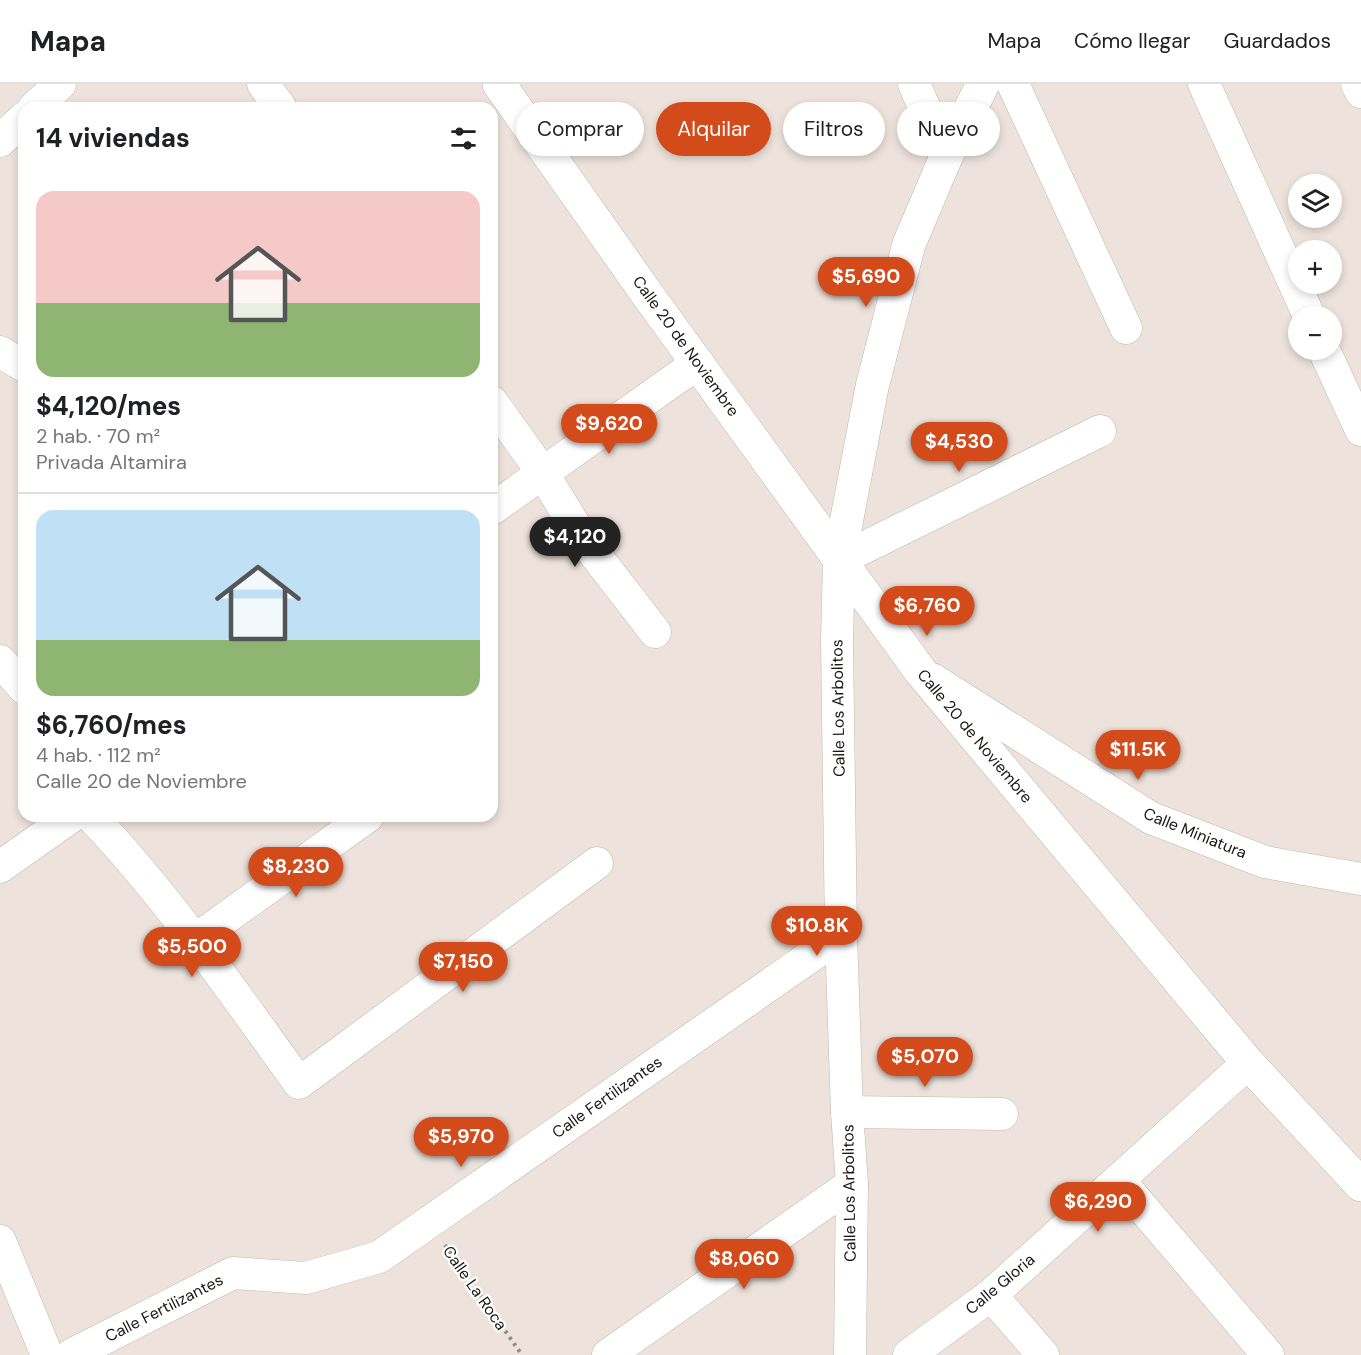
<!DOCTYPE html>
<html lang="es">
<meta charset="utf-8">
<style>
:root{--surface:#fff;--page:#f2f2f2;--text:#202124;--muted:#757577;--line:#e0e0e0;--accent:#d34b1b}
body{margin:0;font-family:"DM Sans",sans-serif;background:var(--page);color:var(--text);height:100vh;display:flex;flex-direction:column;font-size:22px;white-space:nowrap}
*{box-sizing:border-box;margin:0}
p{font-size:20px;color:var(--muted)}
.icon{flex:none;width:33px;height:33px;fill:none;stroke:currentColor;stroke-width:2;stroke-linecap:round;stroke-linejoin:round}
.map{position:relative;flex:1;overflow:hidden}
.side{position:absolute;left:18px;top:18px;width:480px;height:720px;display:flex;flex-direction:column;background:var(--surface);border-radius:18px;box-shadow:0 3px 9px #0003}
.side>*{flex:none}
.guide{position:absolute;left:516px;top:18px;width:570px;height:54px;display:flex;gap:12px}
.fabs{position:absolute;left:1288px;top:90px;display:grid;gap:12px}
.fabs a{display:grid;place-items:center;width:54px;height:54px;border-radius:50%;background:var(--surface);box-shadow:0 3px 9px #0003;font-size:30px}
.price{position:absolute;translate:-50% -51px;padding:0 14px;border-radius:21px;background:var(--accent);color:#fff;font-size:20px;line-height:39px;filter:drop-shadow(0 2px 3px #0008)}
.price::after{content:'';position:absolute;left:50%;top:36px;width:18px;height:14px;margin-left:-9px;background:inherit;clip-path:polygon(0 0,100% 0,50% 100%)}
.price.active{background:#222;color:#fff}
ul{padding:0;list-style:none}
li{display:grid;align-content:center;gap:12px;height:318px;padding:0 18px}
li+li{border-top:2px solid var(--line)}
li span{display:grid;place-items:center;height:186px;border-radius:18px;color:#555}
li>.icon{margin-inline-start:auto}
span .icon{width:108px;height:108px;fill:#fffc;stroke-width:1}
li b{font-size:26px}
h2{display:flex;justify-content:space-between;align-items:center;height:72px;padding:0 18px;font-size:26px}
.pill{padding:0 21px;border-radius:27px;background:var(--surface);box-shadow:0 3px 9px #0003;font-size:21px;line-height:54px}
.pill.active{background:var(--accent);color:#fff}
header{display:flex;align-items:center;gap:36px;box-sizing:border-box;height:84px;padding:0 30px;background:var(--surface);border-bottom:2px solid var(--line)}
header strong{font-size:28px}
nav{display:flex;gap:33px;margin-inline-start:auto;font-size:21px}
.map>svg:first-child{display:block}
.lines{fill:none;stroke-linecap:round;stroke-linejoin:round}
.street-casing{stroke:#c0b7b0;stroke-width:33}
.secondary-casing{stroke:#c0b7b0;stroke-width:34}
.path{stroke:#938c87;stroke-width:4;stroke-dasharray:3 4.5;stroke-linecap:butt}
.street{stroke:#fff;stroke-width:32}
.secondary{stroke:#fff;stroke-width:33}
.labels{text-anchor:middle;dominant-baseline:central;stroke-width:4.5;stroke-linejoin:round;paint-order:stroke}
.street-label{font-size:16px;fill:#1a1714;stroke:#fff}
</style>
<header>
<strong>Mapa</strong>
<nav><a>Mapa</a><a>Cómo llegar</a><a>Guardados</a></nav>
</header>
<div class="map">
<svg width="1361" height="1271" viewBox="0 0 1361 1271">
<rect width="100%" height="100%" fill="#ede3dc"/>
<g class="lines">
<defs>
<g id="street">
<path d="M263 0 281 24"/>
<path d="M914 0 946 73"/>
<path d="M1013 0 1126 244"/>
<path d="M1204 0 1309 232"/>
<path d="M1357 0 1361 8"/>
<path d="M34 24 60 0"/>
<path d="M0 57 24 34"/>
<path d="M1324 266 1361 346"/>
<path d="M0 268 24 282"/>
<path d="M492 318 542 388 583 455 655 548"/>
<path d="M492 425 698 279"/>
<path d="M0 577 24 604"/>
<path d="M932 595 1151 734 1265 778 1361 795"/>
<path d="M91 732C169 814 233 908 299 999L597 779"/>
<path d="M0 783 72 732"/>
<path d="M195 856 368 732"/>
<path d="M847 1028 1002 1030"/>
<path d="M1119 1096 1268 1271"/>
<path d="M0 1157 47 1271"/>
<path d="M991 1211 1043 1271"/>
<path d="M71 1271 233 1189 306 1194 379 1173 841 851"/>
<path d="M608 1271 852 1100"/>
<path d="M850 1271 852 1100 847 1028 841 851 837 557 839 476 1100 347"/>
<path d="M909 1271 991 1211 1248 979"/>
</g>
<g id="secondary">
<path d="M499 0 647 210 921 588 1248 979 1361 1101"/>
<path d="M839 476 872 303 909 160 946 73 983 0"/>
</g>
</defs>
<use href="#street" class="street-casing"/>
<use href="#secondary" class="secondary-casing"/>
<path class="path" d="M445 1161 522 1271"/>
<use href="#street" class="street"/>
<use href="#secondary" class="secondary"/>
</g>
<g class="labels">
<g class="street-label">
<text transform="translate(686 262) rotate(54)">Calle 20 de Noviembre</text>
<text transform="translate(838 624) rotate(-91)">Calle Los Arbolitos</text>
<text transform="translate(975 652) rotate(50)">Calle 20 de Noviembre</text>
<text transform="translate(1195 749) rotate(22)">Calle Miniatura</text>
<text transform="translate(607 1013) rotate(-35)">Calle Fertilizantes</text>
<text transform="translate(849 1109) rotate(-91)">Calle Los Arbolitos</text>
<text transform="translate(1000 1200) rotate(-40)">Calle Gloria</text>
<text transform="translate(475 1204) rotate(55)">Calle La Roca</text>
<text transform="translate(164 1224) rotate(-27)">Calle Fertilizantes</text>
</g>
</g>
</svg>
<div class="fabs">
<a><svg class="icon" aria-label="layers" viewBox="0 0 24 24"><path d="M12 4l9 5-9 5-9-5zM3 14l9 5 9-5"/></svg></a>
<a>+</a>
<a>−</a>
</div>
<b class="price" style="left:866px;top:224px">$5,690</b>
<b class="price" style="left:609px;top:371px">$9,620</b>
<b class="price" style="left:959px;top:389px">$4,530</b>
<b class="price active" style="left:575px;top:484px">$4,120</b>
<b class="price" style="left:927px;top:553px">$6,760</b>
<b class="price" style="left:1138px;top:697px">$11.5K</b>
<b class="price" style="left:296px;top:814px">$8,230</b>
<b class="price" style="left:817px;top:873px">$10.8K</b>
<b class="price" style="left:192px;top:894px">$5,500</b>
<b class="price" style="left:463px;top:909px">$7,150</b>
<b class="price" style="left:925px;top:1004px">$5,070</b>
<b class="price" style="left:461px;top:1084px">$5,970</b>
<b class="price" style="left:1098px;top:1149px">$6,290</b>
<b class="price" style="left:744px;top:1206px">$8,060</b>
<div class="guide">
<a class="pill">Comprar</a>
<a class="pill active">Alquilar</a>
<a class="pill">Filtros</a>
<a class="pill">Nuevo</a>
</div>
<section class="side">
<h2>14 viviendas<svg class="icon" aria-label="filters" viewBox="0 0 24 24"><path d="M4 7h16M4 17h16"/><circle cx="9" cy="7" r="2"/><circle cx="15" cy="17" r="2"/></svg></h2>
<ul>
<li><span style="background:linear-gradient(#f6c9c9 60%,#8fb573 0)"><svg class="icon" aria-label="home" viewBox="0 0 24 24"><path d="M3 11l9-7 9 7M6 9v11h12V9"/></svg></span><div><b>$4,120/mes</b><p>2 hab. · 70 m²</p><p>Privada Altamira</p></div></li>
<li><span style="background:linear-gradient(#bfe0f5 70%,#8fb573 0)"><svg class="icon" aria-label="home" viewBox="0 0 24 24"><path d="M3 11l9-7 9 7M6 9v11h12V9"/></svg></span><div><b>$6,760/mes</b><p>4 hab. · 112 m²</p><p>Calle 20 de Noviembre</p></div></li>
</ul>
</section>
</div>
